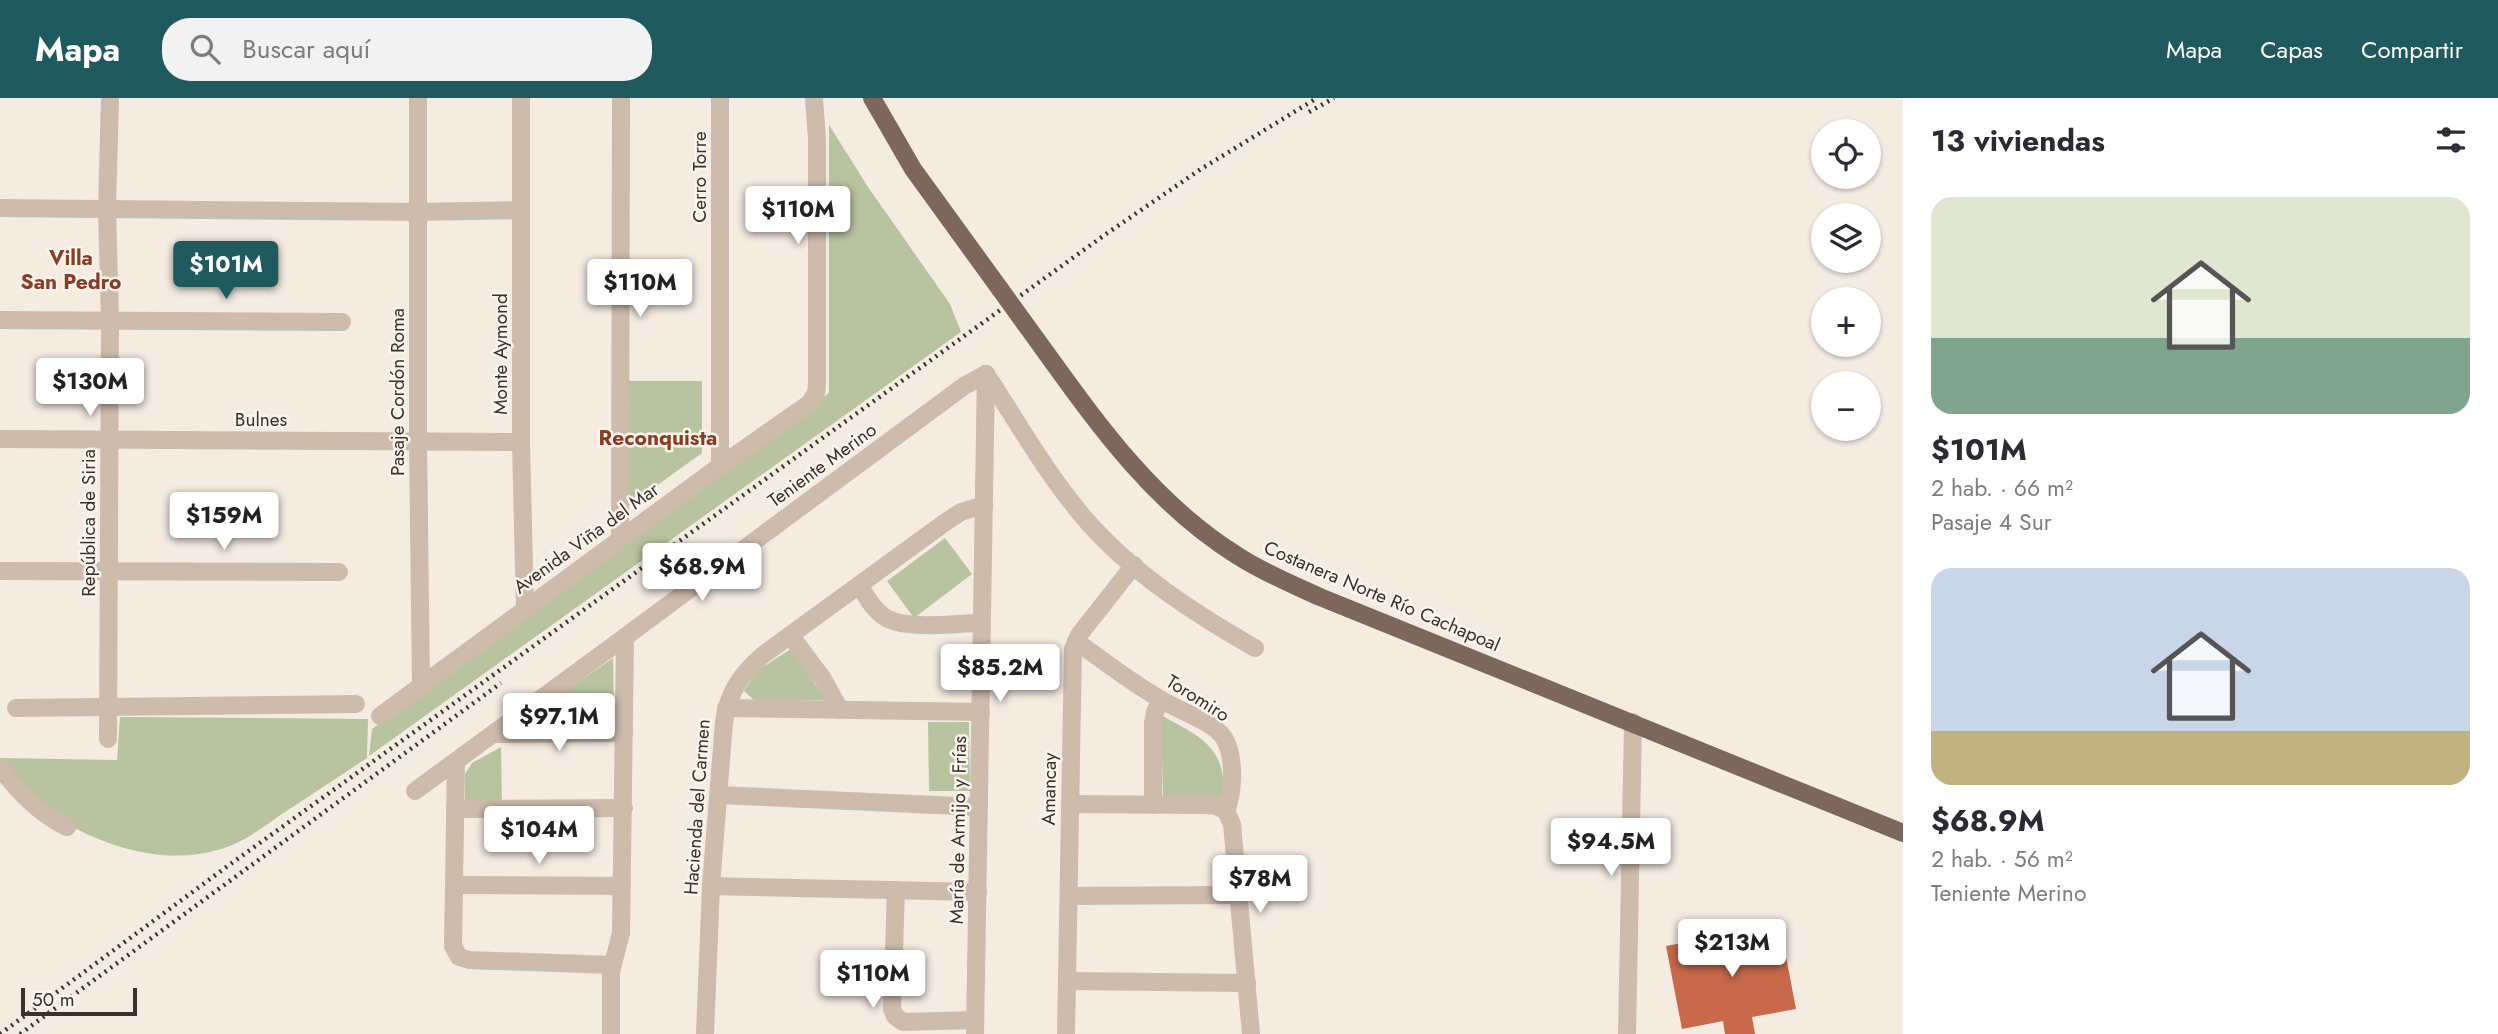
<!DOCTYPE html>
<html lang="es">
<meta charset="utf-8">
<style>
:root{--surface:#fff;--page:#f2f2f3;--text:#2b2b33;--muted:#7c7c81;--accent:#1f5a5e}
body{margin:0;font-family:Jost,sans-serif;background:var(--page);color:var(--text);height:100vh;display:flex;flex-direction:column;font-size:26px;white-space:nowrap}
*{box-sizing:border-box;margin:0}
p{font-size:23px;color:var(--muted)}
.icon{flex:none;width:38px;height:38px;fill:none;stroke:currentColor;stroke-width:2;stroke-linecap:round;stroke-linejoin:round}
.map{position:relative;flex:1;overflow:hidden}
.panel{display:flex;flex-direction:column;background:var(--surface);width:595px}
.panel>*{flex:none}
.fabs{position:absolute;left:1811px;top:21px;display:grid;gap:14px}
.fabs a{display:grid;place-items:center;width:70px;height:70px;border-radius:50%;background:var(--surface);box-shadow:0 2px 5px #0004;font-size:35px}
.scale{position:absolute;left:21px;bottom:18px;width:116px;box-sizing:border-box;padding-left:7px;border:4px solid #3b302b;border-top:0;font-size:19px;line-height:24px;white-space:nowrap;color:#3b302b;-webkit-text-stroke:5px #fbf5ee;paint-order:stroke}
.price{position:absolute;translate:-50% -60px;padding:0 16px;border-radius:7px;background:#fff;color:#222;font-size:23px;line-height:46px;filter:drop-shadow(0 2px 4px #0008)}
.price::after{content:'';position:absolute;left:50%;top:42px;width:21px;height:16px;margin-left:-10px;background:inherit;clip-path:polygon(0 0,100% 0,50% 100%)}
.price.selected{background:var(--accent);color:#fff}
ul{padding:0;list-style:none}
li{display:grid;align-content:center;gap:14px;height:371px;padding:0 28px}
li span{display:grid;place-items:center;height:217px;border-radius:21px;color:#555}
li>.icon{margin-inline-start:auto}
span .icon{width:126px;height:126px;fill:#fffc;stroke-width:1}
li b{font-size:30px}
h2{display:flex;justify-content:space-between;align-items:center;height:84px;padding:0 28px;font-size:30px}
header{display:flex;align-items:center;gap:42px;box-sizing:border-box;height:98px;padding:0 35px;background:var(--accent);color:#fff}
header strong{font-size:33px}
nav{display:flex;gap:38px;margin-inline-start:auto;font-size:24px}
.search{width:490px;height:63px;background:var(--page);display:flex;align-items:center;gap:18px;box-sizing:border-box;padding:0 24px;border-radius:28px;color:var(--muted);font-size:26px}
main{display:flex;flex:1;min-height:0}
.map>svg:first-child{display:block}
.green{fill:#b8c4a0}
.building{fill:#c8694b}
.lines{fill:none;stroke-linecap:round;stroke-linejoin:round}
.minor{stroke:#cdbbac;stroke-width:18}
.primary{stroke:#7d675c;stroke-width:18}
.rail{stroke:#3b302b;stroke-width:4.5;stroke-dasharray:2 5;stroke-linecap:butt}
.primary-bridge{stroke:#7d675c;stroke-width:18}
.labels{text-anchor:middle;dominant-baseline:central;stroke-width:5;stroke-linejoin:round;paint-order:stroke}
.street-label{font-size:19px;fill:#3b302b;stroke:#fbf5ee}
.neighbourhood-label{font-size:21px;font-weight:bold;fill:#8c3b22;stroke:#fbf5ee}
</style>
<header>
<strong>Mapa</strong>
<div class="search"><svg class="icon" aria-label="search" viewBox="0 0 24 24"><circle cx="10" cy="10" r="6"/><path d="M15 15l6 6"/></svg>Buscar aquí</div>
<nav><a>Mapa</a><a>Capas</a><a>Compartir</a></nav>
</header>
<main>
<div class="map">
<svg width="1903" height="936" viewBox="0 0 1903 936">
<rect width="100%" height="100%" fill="#f4ebe1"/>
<g class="green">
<path d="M829 27 868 89 950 206 961 234 369 658 372 631 829 295Z"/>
<path d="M627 283H702V355L627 409Z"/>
<path d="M945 440 972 476 914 520 887 483Z"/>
<path d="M791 551 826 602H754L744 593 758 572Z"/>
<path d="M613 560 614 627 516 628Z"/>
<path d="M1161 617C1204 641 1224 647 1225 701L1163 700Z"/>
<path d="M120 619 368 621 367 660C338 679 310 698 282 716 262 730 241 746 217 752 167 767 108 750 64 724 40 710 16 682 0 660L117 662Z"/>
<path d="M928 624H969L970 693H929Z"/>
<path d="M501 649 502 704 465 705V676L472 665Z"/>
</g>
<path class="building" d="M1780 827 1796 911 1752 919 1755 936H1725L1723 923 1682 931 1666 848Z"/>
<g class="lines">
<g class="minor">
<path d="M418 0V343L421 588"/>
<path d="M521 0V344L525 511"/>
<path d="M0 110 418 114 521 112"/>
<path d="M0 222 342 224"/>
<path d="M986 276C1018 325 1047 377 1086 422 1132 475 1194 515 1255 550"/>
<path d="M0 341 521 344"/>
<path d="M720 368V0"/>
<path d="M620 441 621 0"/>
<path d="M0 473 339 474"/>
<path d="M859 487C867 499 874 514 888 521 911 532 956 525 982 525"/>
<path d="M790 537 823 581 840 612"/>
<path d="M1076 543C1103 563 1131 584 1160 601 1177 612 1213 623 1224 640 1235 658 1234 693 1226 713L1232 726 1251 936"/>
<path d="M16 610 356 606"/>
<path d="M726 610 981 614"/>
<path d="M380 618 720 368 810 305 816 295 817 286V41L814 0"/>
<path d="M494 636 624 635"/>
<path d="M108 641 110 221 107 111 110 0"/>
<path d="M456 664 453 848 459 859 469 862 612 867"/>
<path d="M0 669C16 692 41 717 67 729"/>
<path d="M415 693 625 539"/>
<path d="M719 697 979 709"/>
<path d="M1070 706 1206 707 1216 708 1226 713"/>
<path d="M1153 707V625L1155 614 1161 602"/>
<path d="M455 711 624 710"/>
<path d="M455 787 622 788"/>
<path d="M711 788 978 794"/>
<path d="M896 792 892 911 895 918 903 924 975 922"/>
<path d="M1069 798 1238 797"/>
<path d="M1067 883 1247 885"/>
<path d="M611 936V874L621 835 625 539 964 288 986 276"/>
<path d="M705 936 711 788 724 624C728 595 741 576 763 557L947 423 961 414 984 407"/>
<path d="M975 936 986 276"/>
<path d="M1066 936 1073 551 1079 537 1134 467"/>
<path d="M1627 936 1633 624"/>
</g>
<g class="primary">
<path d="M872 0 913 71 1000 191"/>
<path d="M1026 227C1088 312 1146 401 1238 458 1264 475 1292 486 1320 499L1903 735"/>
</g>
<g class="rail">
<path d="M1309 14 1334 0"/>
<path d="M0 936 225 770 1106 136 1201 71 1317 0"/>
<path d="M20 936 501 585"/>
</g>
<path class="primary-bridge" d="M1000 191 1026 227"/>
</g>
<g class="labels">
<g class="street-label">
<text transform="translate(699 79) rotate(-90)">Cerro Torre</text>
<text transform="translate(500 256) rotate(-90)">Monte Aymond</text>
<text transform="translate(397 294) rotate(-90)">Pasaje Cordón Roma</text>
<text x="261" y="321">Bulnes</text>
<text transform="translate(822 367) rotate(-36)">Teniente Merino</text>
<text transform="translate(88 425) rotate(-90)">República de Siria</text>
<text transform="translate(586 440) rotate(-36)">Avenida Viña del Mar</text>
<text transform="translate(1382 498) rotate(23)">Costanera Norte Río Cachapoal</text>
<text transform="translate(1198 600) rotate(32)">Toromiro</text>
<text transform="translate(1049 691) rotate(-89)">Amancay</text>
<text transform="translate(697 709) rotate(-86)">Hacienda del Carmen</text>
<text transform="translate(958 732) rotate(-89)">María de Armijo y Frías</text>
</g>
<g class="neighbourhood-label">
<text x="71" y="160">Villa<tspan x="71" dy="24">San Pedro</tspan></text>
<text x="658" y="340">Reconquista</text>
</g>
</g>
</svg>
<div class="fabs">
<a><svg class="icon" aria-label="locate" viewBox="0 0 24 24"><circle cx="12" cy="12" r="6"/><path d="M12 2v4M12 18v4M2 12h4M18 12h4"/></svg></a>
<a><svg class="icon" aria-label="layers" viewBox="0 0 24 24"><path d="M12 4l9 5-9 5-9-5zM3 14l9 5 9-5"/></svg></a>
<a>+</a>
<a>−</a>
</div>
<div class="scale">50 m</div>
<b class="price" style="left:798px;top:148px">$110M</b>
<b class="price selected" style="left:226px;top:203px">$101M</b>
<b class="price" style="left:640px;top:221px">$110M</b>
<b class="price" style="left:90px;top:320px">$130M</b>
<b class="price" style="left:224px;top:454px">$159M</b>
<b class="price" style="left:702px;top:505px">$68.9M</b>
<b class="price" style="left:1000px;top:606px">$85.2M</b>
<b class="price" style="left:559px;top:655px">$97.1M</b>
<b class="price" style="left:539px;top:768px">$104M</b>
<b class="price" style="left:1611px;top:780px">$94.5M</b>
<b class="price" style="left:1260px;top:817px">$78M</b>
<b class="price" style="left:1732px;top:881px">$213M</b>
<b class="price" style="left:873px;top:912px">$110M</b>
</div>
<section class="panel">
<h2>13 viviendas<svg class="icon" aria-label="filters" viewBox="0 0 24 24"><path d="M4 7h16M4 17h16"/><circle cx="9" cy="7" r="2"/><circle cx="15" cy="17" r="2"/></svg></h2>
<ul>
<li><span style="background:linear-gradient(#dfe7d0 65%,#7fa58c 0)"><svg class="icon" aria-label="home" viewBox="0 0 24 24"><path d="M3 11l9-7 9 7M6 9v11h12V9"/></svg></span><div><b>$101M</b><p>2 hab. · 66 m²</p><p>Pasaje 4 Sur</p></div></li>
<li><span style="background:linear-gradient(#c9d6e8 75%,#c2b280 0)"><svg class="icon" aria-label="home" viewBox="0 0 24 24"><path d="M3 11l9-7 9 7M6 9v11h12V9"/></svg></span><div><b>$68.9M</b><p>2 hab. · 56 m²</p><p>Teniente Merino</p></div></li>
</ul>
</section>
</main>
